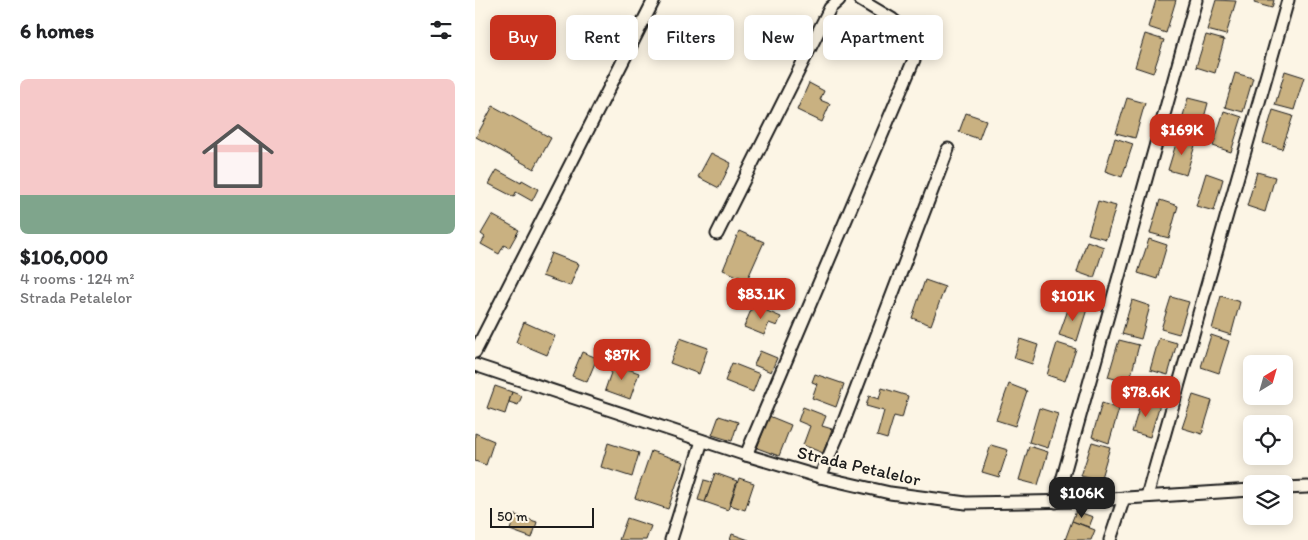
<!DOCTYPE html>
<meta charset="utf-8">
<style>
:root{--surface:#fff;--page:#f2f2f2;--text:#202124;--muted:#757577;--accent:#c8321e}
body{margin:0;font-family:Itim,sans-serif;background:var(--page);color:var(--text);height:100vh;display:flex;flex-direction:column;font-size:19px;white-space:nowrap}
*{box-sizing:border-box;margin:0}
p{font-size:16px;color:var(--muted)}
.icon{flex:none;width:28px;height:28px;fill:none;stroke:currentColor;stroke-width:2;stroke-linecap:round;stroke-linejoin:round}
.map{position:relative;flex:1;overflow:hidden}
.side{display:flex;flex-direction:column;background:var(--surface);width:475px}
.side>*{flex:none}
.top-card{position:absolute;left:15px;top:15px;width:475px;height:45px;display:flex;gap:10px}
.needle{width:32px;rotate:37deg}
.controls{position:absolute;left:768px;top:355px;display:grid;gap:10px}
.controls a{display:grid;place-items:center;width:50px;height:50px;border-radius:8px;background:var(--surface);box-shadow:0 2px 12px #0003;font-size:25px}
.scale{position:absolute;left:15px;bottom:12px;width:104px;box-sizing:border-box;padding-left:5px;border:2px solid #1c1c1c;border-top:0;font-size:14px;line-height:18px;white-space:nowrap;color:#1c1c1c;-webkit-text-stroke:4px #fcf5e5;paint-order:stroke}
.price{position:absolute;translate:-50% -42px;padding:0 11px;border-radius:10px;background:var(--accent);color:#fff;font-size:16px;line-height:32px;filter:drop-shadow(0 1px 2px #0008)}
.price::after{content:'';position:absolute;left:50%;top:30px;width:15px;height:11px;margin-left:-8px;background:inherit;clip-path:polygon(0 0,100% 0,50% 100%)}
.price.selected{background:#222;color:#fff}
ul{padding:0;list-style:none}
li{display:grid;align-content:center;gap:10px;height:265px;padding:0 20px}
li span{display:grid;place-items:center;height:155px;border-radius:8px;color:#555}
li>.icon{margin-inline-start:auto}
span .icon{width:90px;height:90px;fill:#fffc;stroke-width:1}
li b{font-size:21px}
h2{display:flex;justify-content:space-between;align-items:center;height:60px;padding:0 20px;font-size:21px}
.tag{padding:0 18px;border-radius:8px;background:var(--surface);box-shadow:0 2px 12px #0003;font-size:18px;line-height:45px}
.tag.selected{background:var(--accent);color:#fff}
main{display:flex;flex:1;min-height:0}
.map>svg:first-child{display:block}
.building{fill:#c9b181;stroke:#1c1c1c}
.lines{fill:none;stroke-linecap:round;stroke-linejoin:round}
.street-casing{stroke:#1c1c1c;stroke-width:15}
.street{stroke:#fcf5e5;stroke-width:11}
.labels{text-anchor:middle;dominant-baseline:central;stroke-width:4;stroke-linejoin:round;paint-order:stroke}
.street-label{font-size:18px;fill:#1c1c1c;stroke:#fcf5e5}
</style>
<main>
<section class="side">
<h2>6 homes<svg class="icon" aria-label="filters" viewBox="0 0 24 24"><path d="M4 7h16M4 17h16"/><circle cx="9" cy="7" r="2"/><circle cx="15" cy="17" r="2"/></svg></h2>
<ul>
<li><span style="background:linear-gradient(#f6c9c9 75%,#7fa58c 0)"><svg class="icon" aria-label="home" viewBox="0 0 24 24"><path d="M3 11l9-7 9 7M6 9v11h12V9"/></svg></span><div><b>$106,000</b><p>4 rooms · 124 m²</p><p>Strada Petalelor</p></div></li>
</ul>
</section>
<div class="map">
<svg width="833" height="540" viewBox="0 0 833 540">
<rect width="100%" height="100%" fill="#fcf5e5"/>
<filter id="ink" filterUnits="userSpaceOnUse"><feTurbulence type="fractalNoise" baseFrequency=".02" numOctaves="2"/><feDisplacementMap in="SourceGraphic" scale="10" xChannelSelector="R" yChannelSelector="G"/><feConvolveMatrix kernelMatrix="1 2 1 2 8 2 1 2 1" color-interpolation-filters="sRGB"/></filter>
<g filter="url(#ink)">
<g class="building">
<path d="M681 0H701L691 33 673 27Z"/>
<path d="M741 0 761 1 751 35 732 30Z"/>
<path d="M780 0H799L797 8 779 3Z"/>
<path d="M670 34 689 40 678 73 660 67Z"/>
<path d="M731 35 749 40 740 73 721 67Z"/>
<path d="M810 71 829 77 819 110 800 105Z"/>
<path d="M760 73 778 78 768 112 750 107Z"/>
<path d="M334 83 349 91 345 100 355 104 347 122 322 110Z"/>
<path d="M652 98 670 103 660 138 641 133Z"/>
<path d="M713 98 733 103 724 136 704 130Z"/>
<path d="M18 106 76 138 59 169 1 137Z"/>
<path d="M798 110 818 116 807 149 788 143Z"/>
<path d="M749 111 767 117 756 152 738 146Z"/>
<path d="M491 113 511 120 504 139 484 132Z"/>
<path d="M703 137 721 142 711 175 693 170Z"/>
<path d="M640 138 658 144 647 177 630 171Z"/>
<path d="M236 153 256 163 244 188 223 177Z"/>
<path d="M22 170 46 183 47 180 63 189 57 201 41 192 39 197 14 184Z"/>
<path d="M782 172 800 177 790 212 772 206Z"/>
<path d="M731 173 748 179 739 211 721 206Z"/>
<path d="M685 200 703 206 694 238 675 233Z"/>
<path d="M623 201 641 206 631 239 613 234Z"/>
<path d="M17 215 44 230 34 248 29 245 24 254 6 244 10 237 6 234Z"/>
<path d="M264 231 289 242 272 280 248 270Z"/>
<path d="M674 239 692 245 682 279 663 273Z"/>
<path d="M612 241 629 247 619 278 602 272Z"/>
<path d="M76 253 104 264 95 286 67 276Z"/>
<path d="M450 280 470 287 456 325 437 318Z"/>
<path d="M746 296 765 302 756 335 737 329Z"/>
<path d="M696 297 714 302 704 334 686 329Z"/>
<path d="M657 300 675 306 666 339 647 334Z"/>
<path d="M595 304 612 309 602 341 584 335Z"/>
<path d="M278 305 306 317 302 326 294 323 289 335 269 327Z"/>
<path d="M49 322 80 336 72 355 41 342Z"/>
<path d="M736 335 754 341 744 373 726 367Z"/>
<path d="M205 338 233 348 224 374 195 363Z"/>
<path d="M684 338 702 343 693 375 675 370Z"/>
<path d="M545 339 563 345 557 364 539 358Z"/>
<path d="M644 340 664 345 654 383 633 377Z"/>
<path d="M582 343 601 349 590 381 572 375Z"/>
<path d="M285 351 302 358 296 372 279 365Z"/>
<path d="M107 352 122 358 112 382 97 376Z"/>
<path d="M257 363 285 374 278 392 250 381Z"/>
<path d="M139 364 164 373 155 399 130 390Z"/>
<path d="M340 374 369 384 361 407 337 398 342 384 337 382Z"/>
<path d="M534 384 552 391 540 426 521 420Z"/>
<path d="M20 386 37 392 30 414 12 408Z"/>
<path d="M407 388 433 396 427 418 419 416 412 439 402 436 409 411 391 406 394 396 404 399Z"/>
<path d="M37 392 47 396 43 405 34 402Z"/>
<path d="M718 395 737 401 727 434 707 428Z"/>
<path d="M667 398 685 404 675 437 657 432Z"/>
<path d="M627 403 644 409 634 443 617 437Z"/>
<path d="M328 407 351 416 347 426 357 429 348 453 328 445 335 426 323 421Z"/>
<path d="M564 408 583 414 573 448 554 442Z"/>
<path d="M244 416 263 422 257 441 237 435Z"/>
<path d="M294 416 316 425 304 456 282 448Z"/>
<path d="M0 433 19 441 11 465 0 461Z"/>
<path d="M617 442 635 447 625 481 606 476Z"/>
<path d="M133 443 164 453 157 477 126 467Z"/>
<path d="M516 445 533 450 524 477 507 472Z"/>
<path d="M554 446 573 452 563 485 544 480Z"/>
<path d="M176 451 209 462 193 509 160 498Z"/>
<path d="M240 473 262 481 253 510 230 502Z"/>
<path d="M264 478 279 483 270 510 255 505Z"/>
<path d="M229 480 237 482 230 502 223 500Z"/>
<path d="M601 511 618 517 614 527 597 521Z"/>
<path d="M40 515 62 522 57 538 35 530Z"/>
<path d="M152 518 176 526 171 540H144Z"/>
<path d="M597 521 620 530 616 540H590Z"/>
<path d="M257 534 274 540H255Z"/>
</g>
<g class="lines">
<defs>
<g id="street">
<path d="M242 234 355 8 364 0"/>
<path d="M0 352 179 0"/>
<path d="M0 365 271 455 345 477 415 493 491 503 605 501 776 490"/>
<path d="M271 455 446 43 417 19 385 0"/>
<path d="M345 477 369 421 473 149"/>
<path d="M809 488 833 487"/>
<path d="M672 496 813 0"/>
<path d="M581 502 721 0"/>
<path d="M196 540 227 441"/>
<path d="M635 540 649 498"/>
</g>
</defs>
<use href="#street" class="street-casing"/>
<use href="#street" class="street"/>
</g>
</g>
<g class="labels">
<g class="street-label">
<text transform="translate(384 466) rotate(13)">Strada Petalelor</text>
</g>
</g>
</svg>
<div class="controls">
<a><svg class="needle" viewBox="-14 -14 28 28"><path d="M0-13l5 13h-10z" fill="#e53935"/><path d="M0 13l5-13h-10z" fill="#757577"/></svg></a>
<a><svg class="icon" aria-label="locate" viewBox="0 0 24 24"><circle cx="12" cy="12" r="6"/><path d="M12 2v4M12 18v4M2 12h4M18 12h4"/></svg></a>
<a><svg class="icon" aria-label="layers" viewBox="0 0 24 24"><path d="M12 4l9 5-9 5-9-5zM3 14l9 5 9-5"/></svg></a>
</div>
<div class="scale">50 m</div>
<b class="price" style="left:707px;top:156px">$169K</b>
<b class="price" style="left:286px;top:320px">$83.1K</b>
<b class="price" style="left:598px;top:322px">$101K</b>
<b class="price" style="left:147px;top:381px">$87K</b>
<b class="price" style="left:671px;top:418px">$78.6K</b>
<b class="price selected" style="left:607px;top:519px">$106K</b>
<div class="top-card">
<a class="tag selected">Buy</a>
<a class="tag">Rent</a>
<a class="tag">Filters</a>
<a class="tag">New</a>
<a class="tag">Apartment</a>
</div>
</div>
</main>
